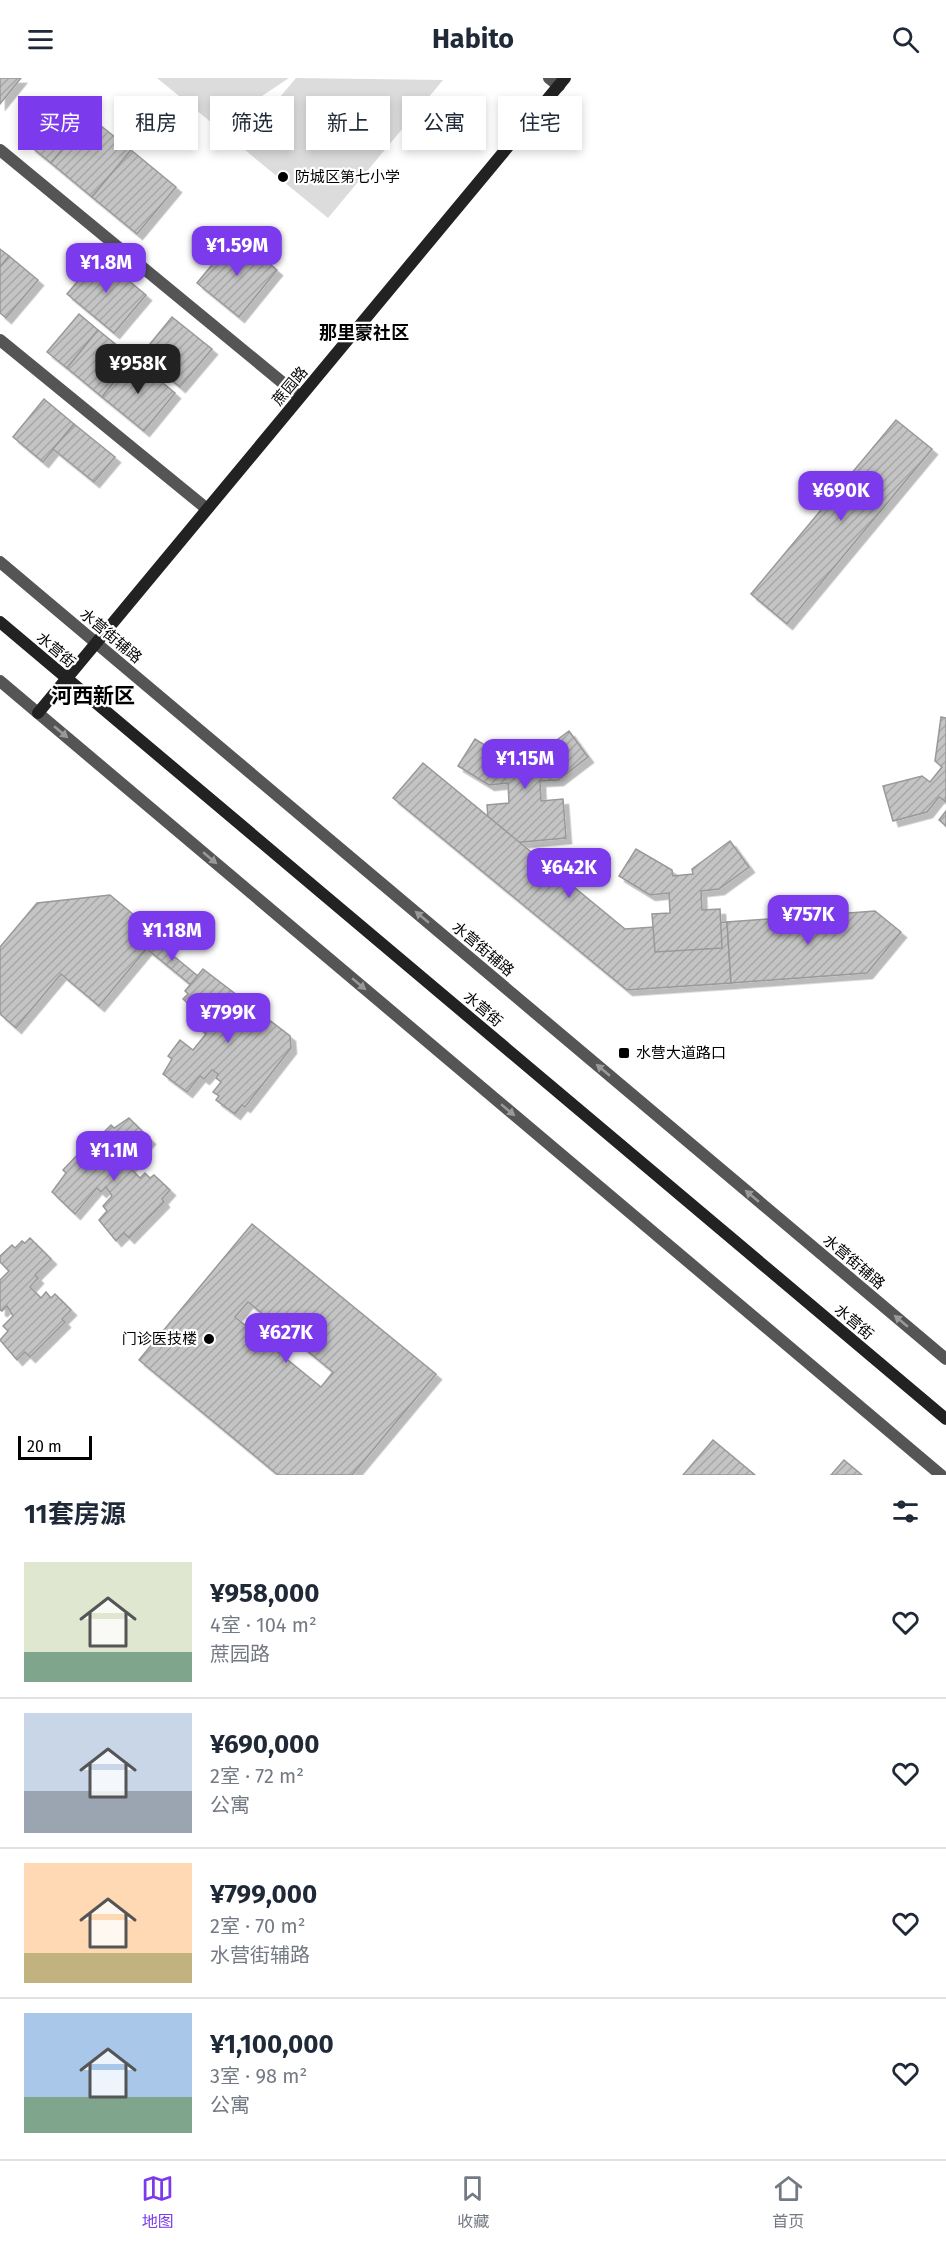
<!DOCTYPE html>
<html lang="zh">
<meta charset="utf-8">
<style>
:root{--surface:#fff;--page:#f6f6f7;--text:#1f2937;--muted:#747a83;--line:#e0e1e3;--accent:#7c3aed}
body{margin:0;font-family:"Fira Sans","Noto Sans SC",sans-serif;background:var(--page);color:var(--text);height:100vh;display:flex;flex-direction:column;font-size:22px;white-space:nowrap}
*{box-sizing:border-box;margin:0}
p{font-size:20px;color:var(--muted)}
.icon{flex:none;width:33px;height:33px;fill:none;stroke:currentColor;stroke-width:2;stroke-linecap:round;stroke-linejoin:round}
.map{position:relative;height:1397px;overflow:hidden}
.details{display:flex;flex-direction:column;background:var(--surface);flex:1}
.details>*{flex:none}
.guide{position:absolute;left:18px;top:18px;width:600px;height:54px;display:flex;gap:12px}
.scale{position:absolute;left:18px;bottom:15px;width:74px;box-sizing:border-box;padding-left:6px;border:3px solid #000;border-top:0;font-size:16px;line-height:21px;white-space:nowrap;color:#000;-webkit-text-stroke:4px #fff;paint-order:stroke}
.price{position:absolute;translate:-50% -51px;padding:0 14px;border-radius:12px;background:var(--accent);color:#fff;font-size:20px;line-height:39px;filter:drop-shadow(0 2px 3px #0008)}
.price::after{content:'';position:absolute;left:50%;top:36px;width:18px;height:14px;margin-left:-9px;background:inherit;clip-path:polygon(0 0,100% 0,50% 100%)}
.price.on{background:#222;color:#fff}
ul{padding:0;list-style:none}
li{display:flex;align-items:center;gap:18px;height:150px;padding:0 24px}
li+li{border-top:2px solid var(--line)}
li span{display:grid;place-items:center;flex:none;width:168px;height:120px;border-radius:0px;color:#555}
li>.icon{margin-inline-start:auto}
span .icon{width:72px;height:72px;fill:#fffc;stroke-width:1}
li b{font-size:26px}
h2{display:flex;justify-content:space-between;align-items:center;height:72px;padding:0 24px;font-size:26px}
.pill{padding:0 21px;border-radius:0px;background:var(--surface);box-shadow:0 3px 9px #0003;font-size:21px;line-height:54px}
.pill.on{background:var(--accent);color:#fff}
header{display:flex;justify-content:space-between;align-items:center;height:78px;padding:0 24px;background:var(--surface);font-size:27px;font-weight:700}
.menu{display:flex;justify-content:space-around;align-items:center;height:84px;border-top:2px solid var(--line);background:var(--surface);font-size:16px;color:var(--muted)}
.menu a{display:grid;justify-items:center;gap:3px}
.menu .on{color:var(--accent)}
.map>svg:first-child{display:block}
.pitch{fill:#dcdcdc}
.building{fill:url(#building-hatch);stroke:#999;stroke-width:1.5;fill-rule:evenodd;filter:url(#shadow)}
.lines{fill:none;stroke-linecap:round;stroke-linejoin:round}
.lane{stroke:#555;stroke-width:12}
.street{stroke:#555;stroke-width:12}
.secondary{stroke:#222;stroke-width:12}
.oneway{fill:#999}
.poi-dot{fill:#000;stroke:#fff;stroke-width:2}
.labels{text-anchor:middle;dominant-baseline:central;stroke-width:4.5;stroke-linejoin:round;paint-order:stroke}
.poi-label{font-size:15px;fill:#000;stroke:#fff;text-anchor:start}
.street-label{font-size:15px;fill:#000;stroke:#fff}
.quarter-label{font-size:18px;font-weight:bold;fill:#000;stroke:#fff}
.district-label{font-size:21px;font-weight:bold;fill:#000;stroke:#fff}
</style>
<header><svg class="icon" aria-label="menu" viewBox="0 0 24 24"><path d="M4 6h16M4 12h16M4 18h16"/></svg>Habito<svg class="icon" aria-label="search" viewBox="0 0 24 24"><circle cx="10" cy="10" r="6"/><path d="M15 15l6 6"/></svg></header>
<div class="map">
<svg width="946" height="1397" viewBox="0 0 946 1397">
<defs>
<pattern id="building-hatch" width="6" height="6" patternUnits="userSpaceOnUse" patternTransform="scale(1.5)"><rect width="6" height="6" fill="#c4c4c4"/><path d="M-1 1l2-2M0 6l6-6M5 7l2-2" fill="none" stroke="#a7a7a7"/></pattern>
<filter id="shadow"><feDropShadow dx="5.5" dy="5.5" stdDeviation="0" flood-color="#0004"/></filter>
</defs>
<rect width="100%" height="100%" fill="#fff"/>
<path class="pitch" d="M157 0H289L262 18 245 24 263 39 296 0 443 2 328 140Z"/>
<g class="building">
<path d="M0 0H21L0 26Z"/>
<path d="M69 21 90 39 51 85 30 68Z"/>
<path d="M90 39 131 72 92 119 51 85Z"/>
<path d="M131 72 176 109 137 156 92 119Z"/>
<path d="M236 158 277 192 239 239 197 205Z"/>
<path d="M0 171 9 178 0 189Z"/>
<path d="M9 178 38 202 6 240 0 235V189Z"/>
<path d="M99 178 146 217 114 255 67 216Z"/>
<path d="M79 236 98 252 67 290 47 274Z"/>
<path d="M172 239 212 271 180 309 141 277Z"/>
<path d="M98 252 133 280 102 319 67 290Z"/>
<path d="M133 280 175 315 144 353 102 319Z"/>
<path d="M44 321 74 346 43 384 13 359Z"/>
<path d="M896 342 932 371 787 546 751 516Z"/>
<path d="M74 346 115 379 94 404 53 371Z"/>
<path d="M941 639 946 640V724L939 719 927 734 893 743 883 708 922 698 930 704 942 689 935 683Z"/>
<path d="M569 653 588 679 558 702 540 703 541 723 563 721 566 760 490 767 487 727 509 725 508 705 489 707 458 688 475 661 511 683 512 688 532 686 531 681Z"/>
<path d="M423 685 625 851 727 844 731 905 627 912 393 720Z"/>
<path d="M946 733V748L939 742Z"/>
<path d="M730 763 749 789 719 811 701 813 702 832 720 831 722 870 655 874 652 836 670 835 669 815 650 817 619 798 636 771 672 792 673 798 693 796 692 791Z"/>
<path d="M110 817 158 857 99 928 61 896 16 950 0 936V869L37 825Z"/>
<path d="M875 833 901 854 867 895 731 905 727 844Z"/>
<path d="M154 862 198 898 191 907 147 871Z"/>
<path d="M203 891 290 958 291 970 245 1029 242 1027 235 1036 216 1022 219 1018 213 1014 221 1004 216 1000 218 996 212 992 204 1001 200 998 187 1014 163 996 172 981 168 978 180 962 193 972 206 956 197 948 201 943 189 934 193 930 183 921 188 916 185 913Z"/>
<path d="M129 1040 150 1061 134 1077 137 1081 129 1089 140 1100 145 1095 150 1100 154 1097 170 1112 162 1121 164 1124 129 1160 124 1155 116 1163 99 1142 107 1133 103 1128 112 1118 106 1109 101 1114 97 1110 75 1136 52 1114 66 1095 63 1092 81 1073 95 1086 108 1073 96 1062 111 1047 114 1050Z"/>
<path d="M252 1146 436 1296 352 1397H278L139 1282ZM248 1224 333 1294 321 1309 235 1239Z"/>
<path d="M30 1160 51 1181 35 1197 38 1200 30 1209 41 1220 46 1214 51 1220 55 1216 71 1232 62 1241 65 1244 30 1279 25 1274 17 1282 0 1262 8 1253 3 1248 13 1238 7 1228 2 1233 0 1232V1202L9 1193 0 1184V1178L12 1167 15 1170 22 1163 25 1165Z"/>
<path d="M713 1362 755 1397H683Z"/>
<path d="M844 1382 862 1397H831Z"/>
</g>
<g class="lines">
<g class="lane">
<path d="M549 0 559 8"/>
<path d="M0 72 300 319"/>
<path d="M0 262 207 431"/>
</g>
<g class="street">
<path d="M0 484 946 1281"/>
<path d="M0 603 941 1397"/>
</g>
<g class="secondary">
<path d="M0 544 946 1341"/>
<path d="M38 635 565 0"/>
</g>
</g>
<defs><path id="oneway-solid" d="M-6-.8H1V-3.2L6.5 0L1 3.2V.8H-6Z" transform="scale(1.5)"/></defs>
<g class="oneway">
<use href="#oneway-solid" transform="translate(61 654) rotate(40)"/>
<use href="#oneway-solid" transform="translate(210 780) rotate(40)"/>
<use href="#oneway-solid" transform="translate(422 839) rotate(-140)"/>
<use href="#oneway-solid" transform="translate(359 906) rotate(40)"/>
<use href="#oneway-solid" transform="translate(603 992) rotate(-140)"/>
<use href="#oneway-solid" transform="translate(508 1032) rotate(40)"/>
<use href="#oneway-solid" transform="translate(752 1118) rotate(-140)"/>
<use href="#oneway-solid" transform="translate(901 1243) rotate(-140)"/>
</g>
<g class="poi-dot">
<circle cx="283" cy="99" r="6"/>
<rect x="618" y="969" width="12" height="12" rx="3"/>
<circle cx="209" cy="1261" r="6"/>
</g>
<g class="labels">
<g class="poi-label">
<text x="295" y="99">防城区第七小学</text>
<text x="636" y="975">水营大道路口</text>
<text x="197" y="1261" text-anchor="end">门诊医技楼</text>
</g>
<g class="street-label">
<text transform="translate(290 308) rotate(-50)">蔗园路</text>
<text transform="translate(111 558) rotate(40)">水营街辅路</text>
<text transform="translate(56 572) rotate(40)">水营街</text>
<text transform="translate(483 871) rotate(40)">水营街辅路</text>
<text transform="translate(483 931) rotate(40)">水营街</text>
<text transform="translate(854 1184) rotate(40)">水营街辅路</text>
<text transform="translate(854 1244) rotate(40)">水营街</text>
</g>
<g class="quarter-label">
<text x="364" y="255">那里蒙社区</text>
</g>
<g class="district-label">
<text x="93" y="618">河西新区</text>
</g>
</g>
</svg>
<div class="scale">20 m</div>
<b class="price" style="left:237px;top:199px">¥1.59M</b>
<b class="price" style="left:106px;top:216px">¥1.8M</b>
<b class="price on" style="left:138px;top:317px">¥958K</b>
<b class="price" style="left:841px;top:444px">¥690K</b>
<b class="price" style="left:525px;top:712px">¥1.15M</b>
<b class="price" style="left:569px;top:821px">¥642K</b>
<b class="price" style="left:808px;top:868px">¥757K</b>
<b class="price" style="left:172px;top:884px">¥1.18M</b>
<b class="price" style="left:228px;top:966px">¥799K</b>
<b class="price" style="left:114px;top:1104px">¥1.1M</b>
<b class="price" style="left:286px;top:1286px">¥627K</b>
<div class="guide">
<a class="pill on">买房</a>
<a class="pill">租房</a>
<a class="pill">筛选</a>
<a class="pill">新上</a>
<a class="pill">公寓</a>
<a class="pill">住宅</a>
</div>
</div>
<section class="details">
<h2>11套房源<svg class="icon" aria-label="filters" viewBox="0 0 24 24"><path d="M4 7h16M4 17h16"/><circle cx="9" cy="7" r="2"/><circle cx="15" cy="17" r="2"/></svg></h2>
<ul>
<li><span style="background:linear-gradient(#dfe7d0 75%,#7fa58c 0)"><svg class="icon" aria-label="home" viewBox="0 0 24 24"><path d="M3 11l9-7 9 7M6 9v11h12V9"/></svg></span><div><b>¥958,000</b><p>4室 · 104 m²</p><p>蔗园路</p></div><svg class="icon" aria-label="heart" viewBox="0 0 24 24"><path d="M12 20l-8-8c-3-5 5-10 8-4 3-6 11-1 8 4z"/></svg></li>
<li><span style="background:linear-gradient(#c9d6e8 65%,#9aa5b1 0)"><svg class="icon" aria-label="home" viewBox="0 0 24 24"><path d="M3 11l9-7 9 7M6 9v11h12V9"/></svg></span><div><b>¥690,000</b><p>2室 · 72 m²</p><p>公寓</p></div><svg class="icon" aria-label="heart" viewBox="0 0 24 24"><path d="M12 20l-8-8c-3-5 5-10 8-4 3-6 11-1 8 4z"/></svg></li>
<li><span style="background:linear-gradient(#ffd9b3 75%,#c2b280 0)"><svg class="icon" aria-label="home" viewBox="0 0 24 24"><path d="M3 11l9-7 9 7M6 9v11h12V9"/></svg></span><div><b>¥799,000</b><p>2室 · 70 m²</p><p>水营街辅路</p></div><svg class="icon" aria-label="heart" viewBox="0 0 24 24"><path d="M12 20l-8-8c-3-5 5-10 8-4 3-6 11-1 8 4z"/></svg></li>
<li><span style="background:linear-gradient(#a9c7e8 70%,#7fa58c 0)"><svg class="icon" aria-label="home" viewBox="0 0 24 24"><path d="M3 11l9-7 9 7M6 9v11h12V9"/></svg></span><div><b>¥1,100,000</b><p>3室 · 98 m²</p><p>公寓</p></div><svg class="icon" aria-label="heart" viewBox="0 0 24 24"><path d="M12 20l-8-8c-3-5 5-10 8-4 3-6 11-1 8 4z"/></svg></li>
</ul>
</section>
<nav class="menu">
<a class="on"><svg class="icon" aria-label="map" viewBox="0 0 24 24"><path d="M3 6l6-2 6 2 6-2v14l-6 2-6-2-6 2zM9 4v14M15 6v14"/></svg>地图</a>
<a><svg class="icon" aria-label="saved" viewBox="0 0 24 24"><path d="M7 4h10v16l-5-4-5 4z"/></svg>收藏</a>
<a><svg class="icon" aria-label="home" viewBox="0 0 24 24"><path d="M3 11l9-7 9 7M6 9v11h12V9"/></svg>首页</a>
</nav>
